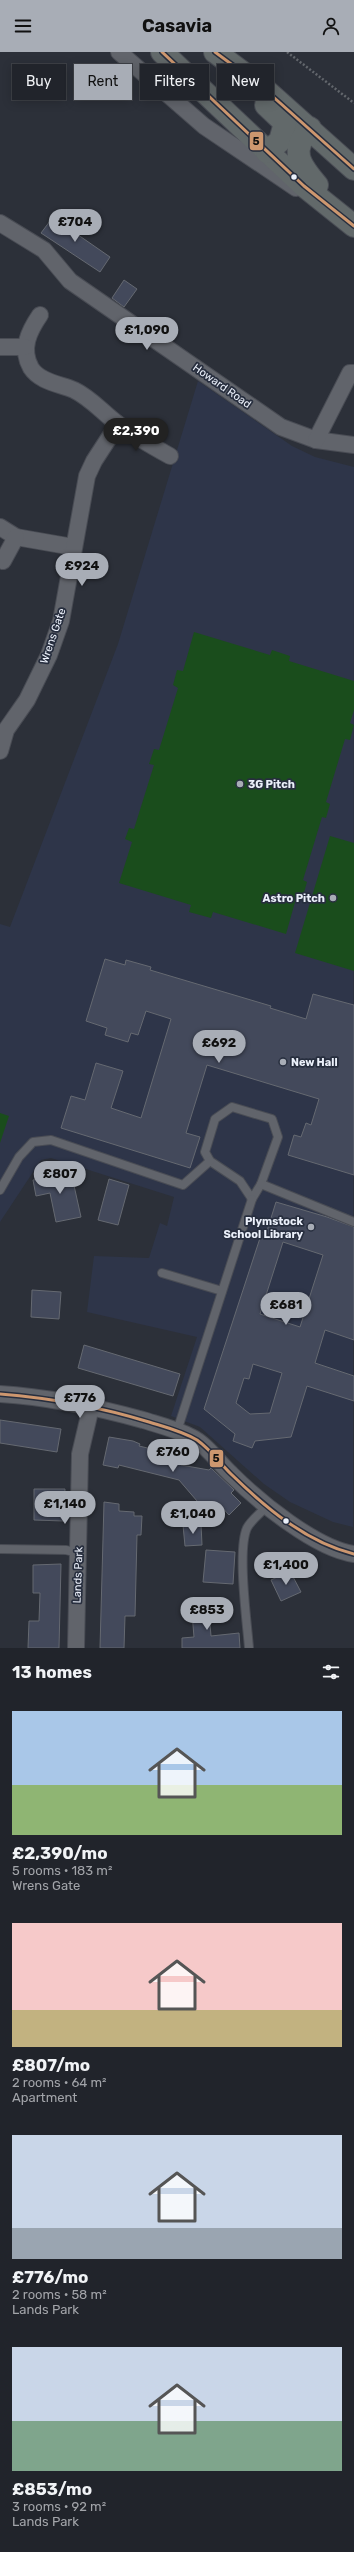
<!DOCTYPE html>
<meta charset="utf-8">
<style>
:root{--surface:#21242b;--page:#2d3037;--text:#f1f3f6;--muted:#a2a4a9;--line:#3e4147;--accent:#a8adb6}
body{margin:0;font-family:Rubik,sans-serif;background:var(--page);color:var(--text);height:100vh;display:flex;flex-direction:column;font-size:15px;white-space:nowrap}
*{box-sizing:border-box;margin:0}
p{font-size:13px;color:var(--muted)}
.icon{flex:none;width:22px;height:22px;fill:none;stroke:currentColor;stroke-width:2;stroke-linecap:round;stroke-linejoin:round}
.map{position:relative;height:1596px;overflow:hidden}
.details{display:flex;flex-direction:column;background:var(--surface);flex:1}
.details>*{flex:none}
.top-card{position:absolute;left:12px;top:12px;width:330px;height:36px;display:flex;gap:8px}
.price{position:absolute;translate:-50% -34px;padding:0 9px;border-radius:14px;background:var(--accent);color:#111;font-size:13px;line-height:26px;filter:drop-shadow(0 1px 2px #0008)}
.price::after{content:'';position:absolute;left:50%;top:24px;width:12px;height:9px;margin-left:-6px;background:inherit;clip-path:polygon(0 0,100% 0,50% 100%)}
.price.active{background:#222;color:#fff}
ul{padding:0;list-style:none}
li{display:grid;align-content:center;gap:8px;height:212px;padding:0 12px}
li span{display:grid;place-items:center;height:124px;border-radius:0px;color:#555}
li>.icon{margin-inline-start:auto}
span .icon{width:72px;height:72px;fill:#fffc;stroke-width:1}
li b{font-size:17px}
h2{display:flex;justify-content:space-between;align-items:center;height:48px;padding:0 12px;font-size:17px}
.chip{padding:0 14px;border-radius:0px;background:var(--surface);box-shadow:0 2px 10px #0003,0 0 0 1px var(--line);font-size:14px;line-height:36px}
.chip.active{background:var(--accent);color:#111}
header{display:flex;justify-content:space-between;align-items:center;height:52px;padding:0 12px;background:var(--accent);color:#111;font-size:18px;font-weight:700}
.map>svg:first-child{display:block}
.built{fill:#2e3549}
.green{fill:#1a4d1c}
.building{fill:#43495b;stroke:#656971;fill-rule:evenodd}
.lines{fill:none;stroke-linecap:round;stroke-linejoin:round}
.service-casing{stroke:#494c54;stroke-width:10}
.minor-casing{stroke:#494c54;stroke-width:18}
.primary-casing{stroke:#494c54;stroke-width:24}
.path{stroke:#62666c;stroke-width:2.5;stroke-dasharray:2 2;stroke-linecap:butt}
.service{stroke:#61646b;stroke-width:8}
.minor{stroke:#61646b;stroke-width:16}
.primary{stroke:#62696a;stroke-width:22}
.bus-1-casing{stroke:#272e3e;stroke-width:6}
.bus-1{stroke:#cd976f;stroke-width:3}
.bus-dot{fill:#ebf0fa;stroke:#272e3e;stroke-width:1.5}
.poi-dot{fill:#a8adb6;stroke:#272e3e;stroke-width:1.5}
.labels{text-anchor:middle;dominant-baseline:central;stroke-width:3.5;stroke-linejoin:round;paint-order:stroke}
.street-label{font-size:11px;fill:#ebf0fa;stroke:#272e3e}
.poi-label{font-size:11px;font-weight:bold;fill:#ebf0fa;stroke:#272e3e;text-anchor:start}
.line-badge{stroke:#272e3e;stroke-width:1.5}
.pale-badge-label{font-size:11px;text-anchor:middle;font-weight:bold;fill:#111}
</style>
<header><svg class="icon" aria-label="menu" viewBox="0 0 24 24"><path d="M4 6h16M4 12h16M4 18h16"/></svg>Casavia<svg class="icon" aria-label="person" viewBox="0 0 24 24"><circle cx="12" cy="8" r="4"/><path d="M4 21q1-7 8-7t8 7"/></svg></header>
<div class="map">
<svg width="354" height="1596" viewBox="0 0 354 1596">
<rect width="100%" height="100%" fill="#2c3039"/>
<path class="built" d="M198 329 292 394 315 405 354 415 353 1475 333 1470 290 1450 264 1432 200 1375 171 1364 197 1285 87 1260 94 1204 149 1206 160 1171 167 1174 174 1145 51 1106 41 1108 0 1170V872L10 875 118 592Z"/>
<g class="green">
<path d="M194 580 270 603 272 598 290 604 289 609 354 629V658L350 671 354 673 350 688 345 687 326 750 330 752 326 766 322 765 303 828 307 830 303 844 297 843 286 882 213 860 211 866 189 860 191 853 119 831 132 790 125 787 129 776 134 777 154 713 149 712 154 697 159 698 178 636 173 633 177 618 183 619Z"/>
<path d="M330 784 354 791V919L295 901Z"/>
<path d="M0 1061 9 1064 0 1091Z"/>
</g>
<g class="building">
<path d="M56 161 74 174 71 178 110 205 100 220 41 181Z"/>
<path d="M124 228 137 237 124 255 112 246Z"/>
<path d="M105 907 125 913 126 908 151 915 150 918 271 954 270 956 306 967 313 942 354 953V1123L288 1103 294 1083 301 1085 306 1071 311 1073 319 1047 207 1013 186 1081 200 1085 190 1116 61 1076 71 1044 85 1048 96 1011 123 1019 111 1056 141 1066 171 967 146 959 138 983 131 981 128 990 105 983 107 976 86 969Z"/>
<path d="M71 1120 81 1165 56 1170 50 1141 36 1144 33 1128Z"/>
<path d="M109 1127 129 1133 118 1173 98 1168Z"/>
<path d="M276 1150 327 1165 354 1175V1288L325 1278 315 1311 354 1324V1349L307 1334 291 1385 255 1389 252 1396 233 1389 235 1382 204 1357 262 1180 266 1182ZM283 1190 323 1203 300 1275 260 1262ZM253 1312 282 1321 270 1361 250 1362 236 1351 244 1326 249 1327Z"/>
<path d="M32 1238 61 1240 59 1267 31 1265Z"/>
<path d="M84 1293 180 1322 173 1344 78 1316Z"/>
<path d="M0 1368 61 1377 57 1400 0 1391Z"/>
<path d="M109 1385 133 1389 140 1392 139 1394 177 1403 176 1405 182 1406 181 1413 209 1418 211 1416 234 1438 231 1441 241 1451 229 1463 219 1452 209 1463 179 1428 119 1413 118 1416 103 1413Z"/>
<path d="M34 1437H65L64 1469 34 1468Z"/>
<path d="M104 1450 119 1452V1459L134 1460V1464H142L141 1483H137L135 1564H125L124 1596H100Z"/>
<path d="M201 1472 202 1493 185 1494 183 1473Z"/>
<path d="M206 1498 235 1500 233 1532 203 1530Z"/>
<path d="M61 1512 59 1596H28L29 1569H39L40 1541H33V1513Z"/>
<path d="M290 1519 301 1540 281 1549 271 1528Z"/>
<path d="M208 1548 211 1584 239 1581 240 1596H182V1586L194 1585 191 1549Z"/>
</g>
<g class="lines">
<defs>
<g id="service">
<path d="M232 1055 272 1067 278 1085 261 1132 252 1147 240 1129 210 1109 205 1100 215 1067Z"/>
<path d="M261 1132 354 1170"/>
<path d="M0 1138 19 1105 33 1090 51 1088 183 1133 210 1109"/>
<path d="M162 1221 222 1239"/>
<path d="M177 1379 252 1147"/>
<path d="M0 1497 66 1498 78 1501"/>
<path d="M249 1596C247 1570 237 1498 247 1476 251 1468 262 1460 268 1453"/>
</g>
<g id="minor">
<path d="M119 0 204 74 296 136"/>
<path d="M0 171 44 198 70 229 281 375 316 388 354 393"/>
<path d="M40 263C29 279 20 297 31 316 40 330 60 332 74 338 91 346 103 361 118 372 134 384 152 394 170 404"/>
<path d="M0 295H25"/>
<path d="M316 388 350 321H354"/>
<path d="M0 475 16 485 73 495"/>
<path d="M3 509 16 485"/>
<path d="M0 699 6 678 27 648 49 603 61 569 87 424 94 409 118 372"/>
<path d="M0 1342C48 1345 96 1355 143 1368 159 1373 176 1377 191 1385 206 1392 219 1411 231 1422 258 1449 316 1497 354 1502"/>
<path d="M76 1596 80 1402 91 1355"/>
</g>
<g id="primary">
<path d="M162 0 304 134 354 174"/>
<path d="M215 0 261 34 354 117"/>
<path d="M266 53 285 71 280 89 267 100"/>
<path d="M310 76C289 99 300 113 317 133"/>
</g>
</defs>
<use href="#service" class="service-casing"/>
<use href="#minor" class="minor-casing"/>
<use href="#primary" class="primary-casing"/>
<path class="path" d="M287 0 354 51"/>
<use href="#service" class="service"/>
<use href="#minor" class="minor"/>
<use href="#primary" class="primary"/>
<defs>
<g id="bus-1">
<path d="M162 0 304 134 354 174"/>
<path d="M215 0 261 34 354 117"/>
<path d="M0 1342C50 1346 100 1355 149 1370 165 1375 182 1379 197 1388 210 1397 220 1411 231 1422 266 1456 306 1490 354 1502"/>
</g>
</defs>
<use href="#bus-1" class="bus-1-casing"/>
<use href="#bus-1" class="bus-1"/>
</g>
<g class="bus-dot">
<circle cx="294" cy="125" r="3.5"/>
<circle cx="286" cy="1469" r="3.5"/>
</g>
<g class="poi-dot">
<circle cx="240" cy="732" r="4"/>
<circle cx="333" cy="846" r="4"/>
<circle cx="283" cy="1010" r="4"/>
<circle cx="311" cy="1175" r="4"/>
</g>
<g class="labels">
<g class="street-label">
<text transform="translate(222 334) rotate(35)">Howard Road</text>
<text transform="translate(53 584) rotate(-71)">Wrens Gate</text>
<text transform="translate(78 1523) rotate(-88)">Lands Park</text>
</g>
<g class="poi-label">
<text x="248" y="732">3G Pitch</text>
<text x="325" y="846" text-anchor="end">Astro Pitch</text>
<text x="291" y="1010">New Hall</text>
<text x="303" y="1169" text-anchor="end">Plymstock<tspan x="303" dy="13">School Library</tspan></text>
</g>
</g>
<g class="line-badge">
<rect x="249" y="79" width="15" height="20" rx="4" fill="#cd976f"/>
<rect x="209" y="1397" width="15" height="19" rx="4" fill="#cd976f"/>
</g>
<g class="pale-badge-label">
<text x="256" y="93">5</text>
<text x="216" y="1410">5</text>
</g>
</svg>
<b class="price" style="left:75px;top:191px">£704</b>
<b class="price" style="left:147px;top:299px">£1,090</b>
<b class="price active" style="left:136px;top:400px">£2,390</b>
<b class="price" style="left:82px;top:535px">£924</b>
<b class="price" style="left:219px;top:1012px">£692</b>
<b class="price" style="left:60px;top:1143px">£807</b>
<b class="price" style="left:286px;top:1274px">£681</b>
<b class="price" style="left:80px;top:1367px">£776</b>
<b class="price" style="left:173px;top:1421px">£760</b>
<b class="price" style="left:65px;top:1473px">£1,140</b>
<b class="price" style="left:193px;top:1483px">£1,040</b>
<b class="price" style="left:286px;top:1534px">£1,400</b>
<b class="price" style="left:207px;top:1579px">£853</b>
<div class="top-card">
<a class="chip">Buy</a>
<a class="chip active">Rent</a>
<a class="chip">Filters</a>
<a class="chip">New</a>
</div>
</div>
<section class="details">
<h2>13 homes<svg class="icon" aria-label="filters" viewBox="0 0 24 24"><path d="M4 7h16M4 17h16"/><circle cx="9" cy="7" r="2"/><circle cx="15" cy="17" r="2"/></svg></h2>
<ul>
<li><span style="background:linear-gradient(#a9c7e8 60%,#8fb573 0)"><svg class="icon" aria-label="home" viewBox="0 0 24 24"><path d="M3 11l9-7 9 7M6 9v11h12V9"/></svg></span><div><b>£2,390/mo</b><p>5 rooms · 183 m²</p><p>Wrens Gate</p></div></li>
<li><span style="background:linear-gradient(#f6c9c9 70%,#c2b280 0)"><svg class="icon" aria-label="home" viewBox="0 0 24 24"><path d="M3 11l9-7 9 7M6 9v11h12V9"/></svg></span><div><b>£807/mo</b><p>2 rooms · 64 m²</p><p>Apartment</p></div></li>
<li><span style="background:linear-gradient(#c9d6e8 75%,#9aa5b1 0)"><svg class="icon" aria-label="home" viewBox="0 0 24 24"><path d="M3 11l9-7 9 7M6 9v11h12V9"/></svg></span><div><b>£776/mo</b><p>2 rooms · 58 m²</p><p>Lands Park</p></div></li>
<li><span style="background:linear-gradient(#c9d6e8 60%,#7fa58c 0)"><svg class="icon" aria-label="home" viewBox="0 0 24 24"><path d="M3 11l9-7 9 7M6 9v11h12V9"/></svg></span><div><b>£853/mo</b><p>3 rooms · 92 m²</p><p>Lands Park</p></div></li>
</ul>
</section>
